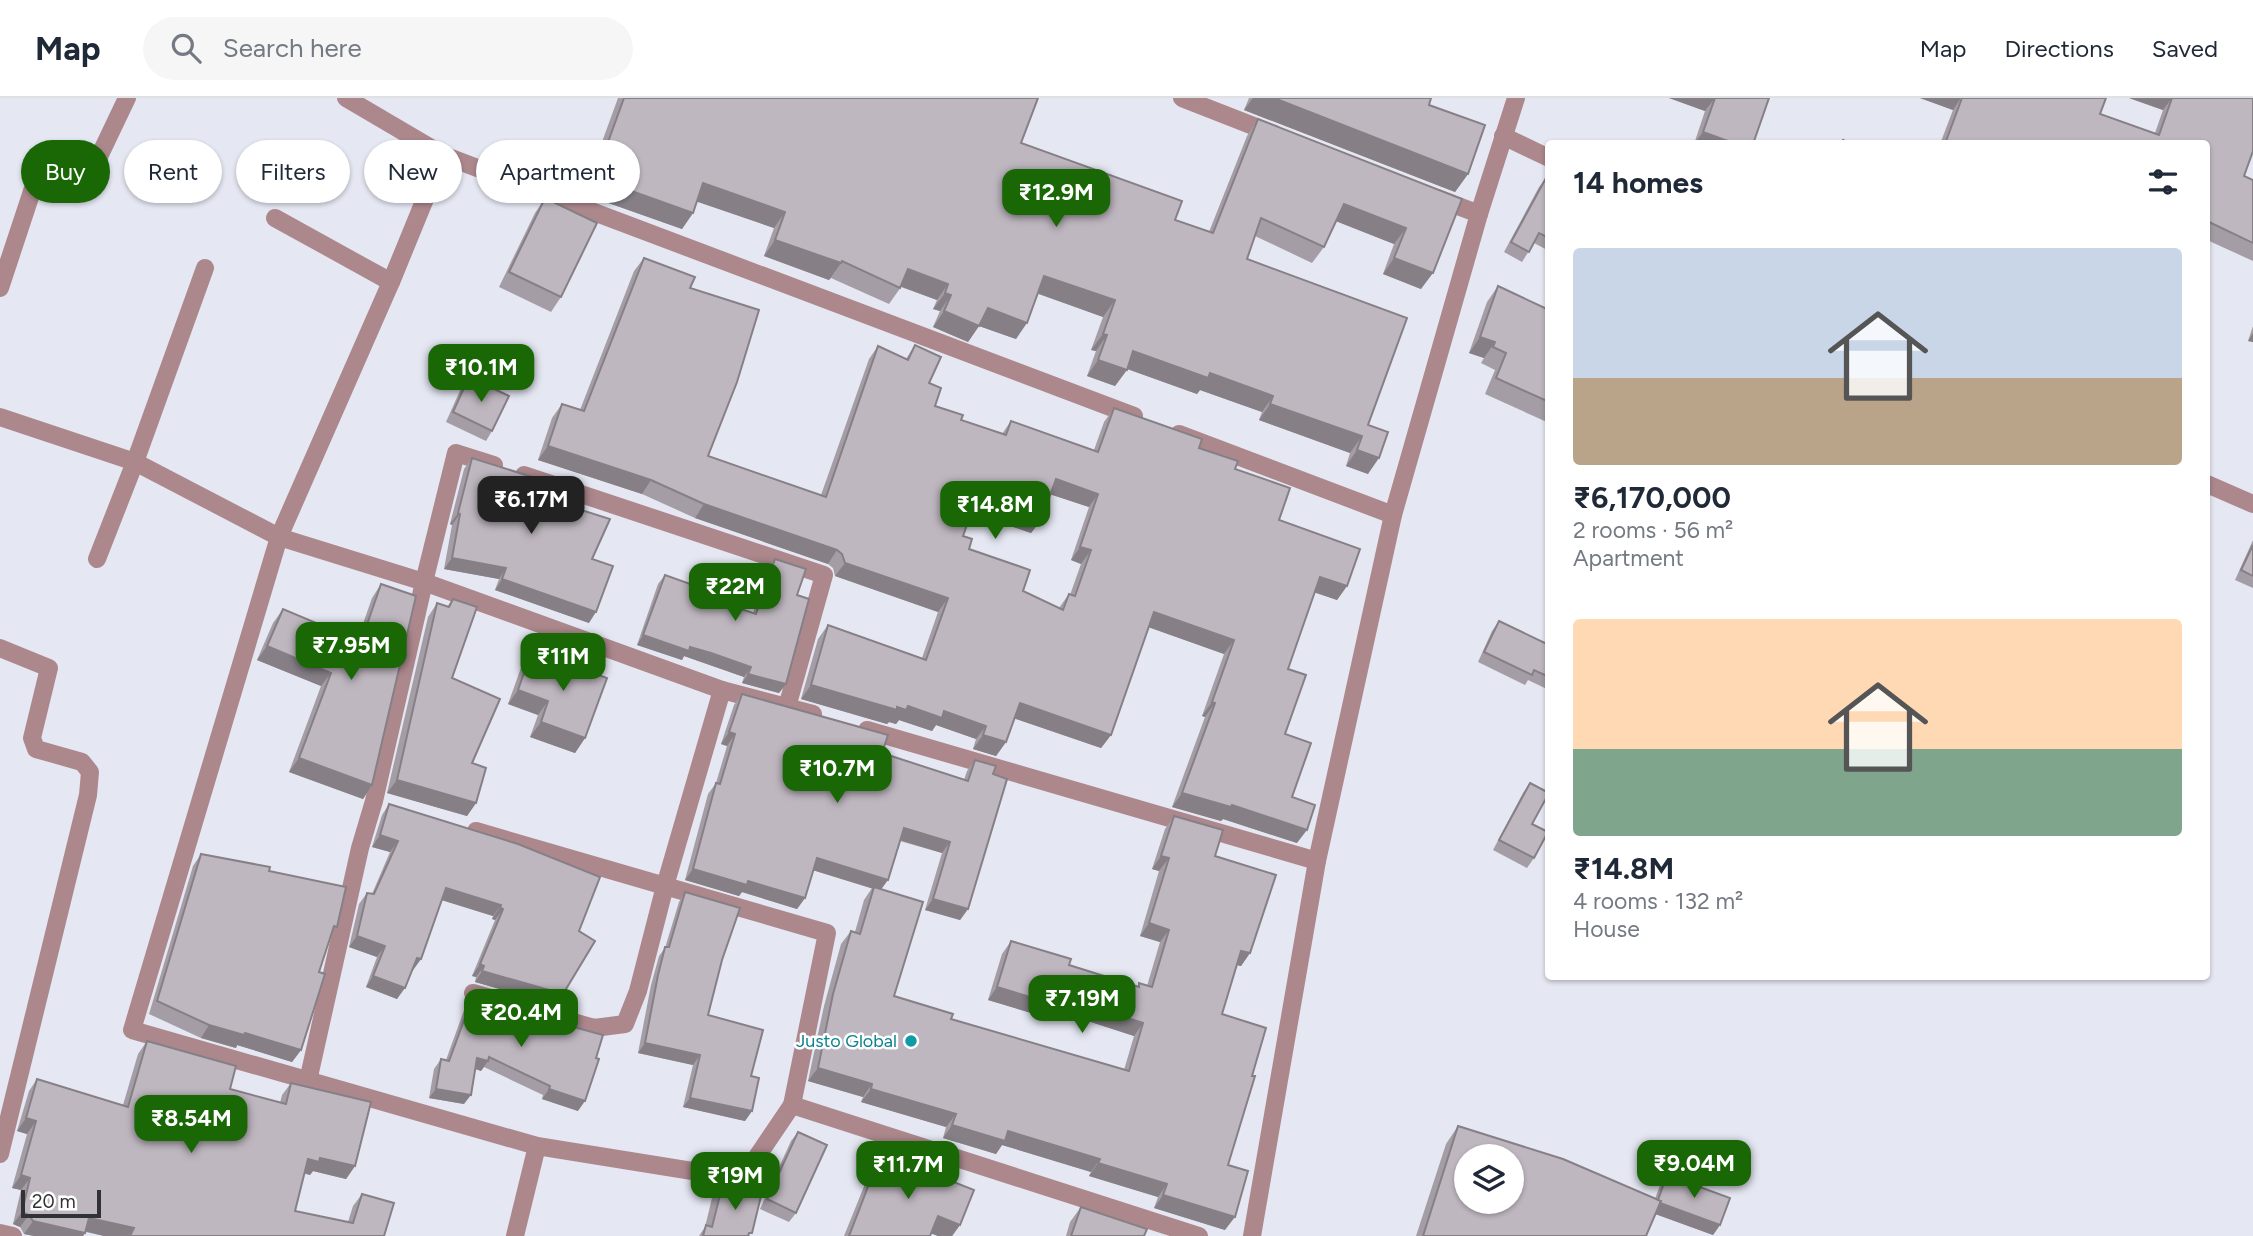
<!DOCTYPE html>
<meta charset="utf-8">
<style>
:root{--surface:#fff;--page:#f6f6f7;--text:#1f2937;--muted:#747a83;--line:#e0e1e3;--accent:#196705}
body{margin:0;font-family:Figtree,sans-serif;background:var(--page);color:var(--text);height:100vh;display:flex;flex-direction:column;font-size:26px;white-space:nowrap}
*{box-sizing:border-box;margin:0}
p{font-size:23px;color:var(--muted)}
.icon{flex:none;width:38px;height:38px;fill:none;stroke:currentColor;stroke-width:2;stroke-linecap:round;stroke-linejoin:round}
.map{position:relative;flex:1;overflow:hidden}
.details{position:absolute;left:1545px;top:42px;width:665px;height:840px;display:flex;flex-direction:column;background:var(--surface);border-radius:7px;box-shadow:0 2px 5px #0004}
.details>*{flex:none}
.banner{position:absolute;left:21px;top:42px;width:665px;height:63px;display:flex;gap:14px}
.buttons{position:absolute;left:1454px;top:1046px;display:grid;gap:14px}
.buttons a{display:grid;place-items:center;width:70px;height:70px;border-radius:50%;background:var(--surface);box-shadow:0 2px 5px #0004;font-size:35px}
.scale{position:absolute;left:21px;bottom:18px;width:80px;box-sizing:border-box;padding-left:7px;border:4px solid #313236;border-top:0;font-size:19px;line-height:24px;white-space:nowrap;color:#313236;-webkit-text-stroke:5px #fff;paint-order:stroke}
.price{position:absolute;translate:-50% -60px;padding:0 16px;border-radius:14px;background:var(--accent);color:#fff;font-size:23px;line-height:46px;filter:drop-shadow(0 2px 4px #0008)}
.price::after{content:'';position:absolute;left:50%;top:42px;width:21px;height:16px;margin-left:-10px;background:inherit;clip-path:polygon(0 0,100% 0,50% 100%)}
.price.on{background:#222;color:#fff}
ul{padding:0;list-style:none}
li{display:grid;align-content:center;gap:14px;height:371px;padding:0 28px}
li span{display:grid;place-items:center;height:217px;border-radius:7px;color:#555}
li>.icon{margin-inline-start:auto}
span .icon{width:126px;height:126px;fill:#fffc;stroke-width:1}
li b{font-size:30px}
h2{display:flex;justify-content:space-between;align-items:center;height:84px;padding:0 28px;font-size:30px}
.tag{padding:0 24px;border-radius:32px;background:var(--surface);box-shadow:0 2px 5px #0004;font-size:24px;line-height:63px}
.tag.on{background:var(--accent);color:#fff}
header{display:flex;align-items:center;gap:42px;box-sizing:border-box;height:98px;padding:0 35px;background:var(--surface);border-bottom:2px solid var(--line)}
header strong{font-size:33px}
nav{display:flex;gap:38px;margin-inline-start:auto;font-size:24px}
.search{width:490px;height:63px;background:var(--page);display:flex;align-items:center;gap:18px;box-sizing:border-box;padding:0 24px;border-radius:38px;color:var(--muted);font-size:26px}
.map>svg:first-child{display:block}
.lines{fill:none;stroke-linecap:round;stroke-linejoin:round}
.minor{stroke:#ac888d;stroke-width:18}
.wall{fill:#a49da5;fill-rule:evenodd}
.shaded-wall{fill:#868086}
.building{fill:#bfb7c0;stroke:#868086;stroke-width:2;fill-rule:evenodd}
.culture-dot{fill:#0f9aa8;stroke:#fff;stroke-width:2.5}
.labels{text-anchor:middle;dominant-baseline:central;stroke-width:5;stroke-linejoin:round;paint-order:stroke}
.culture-label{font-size:18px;fill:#0d838f;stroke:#fff;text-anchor:end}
</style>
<header>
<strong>Map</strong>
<div class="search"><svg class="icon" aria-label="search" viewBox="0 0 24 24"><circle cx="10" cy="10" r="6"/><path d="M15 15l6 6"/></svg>Search here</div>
<nav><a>Map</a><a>Directions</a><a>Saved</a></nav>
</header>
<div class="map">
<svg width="2253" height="1138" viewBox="0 0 2253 1138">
<rect width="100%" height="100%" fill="#e5e7f3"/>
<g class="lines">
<g class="minor">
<path d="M346 0 443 57"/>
<path d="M1182 0 1274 36"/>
<path d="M1503 38 1549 60"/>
<path d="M96 65 127 0"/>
<path d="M1437 100 1479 116"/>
<path d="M275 120 391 184"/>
<path d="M0 190 39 72"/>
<path d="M1134 318 443 57 391 184 279 439 132 932 537 1048 742 1081 792 1007 1199 1138"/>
<path d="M0 319 135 364 279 439 424 484 722 592 813 616"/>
<path d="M1179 336 1393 417"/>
<path d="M524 377 824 477 787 609"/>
<path d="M2207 386 2253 406"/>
<path d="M97 461 135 364 205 170"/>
<path d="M0 550 49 570 32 640 36 651 82 664 90 674 88 697 0 1056"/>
<path d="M722 592 665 788 827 835 792 1007"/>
<path d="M867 632 1317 763"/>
<path d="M473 895 594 930 625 926 638 893 665 788 476 733"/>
<path d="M308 983 360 750 374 703 424 484 456 355 494 367"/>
<path d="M0 1135 13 1138"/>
<path d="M515 1138 537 1048"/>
<path d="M1252 1138 1317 763 1393 417 1479 116 1516 0"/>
</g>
</g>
<g class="wall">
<path d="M618 0H1038L1021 45 1175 122 1209 134 1247 38 1258 21 1462 101 1421 191 1383 176 1394 146 1336 123 1324 149 1312 165 1255 138 1247 161 1368 327V376L1346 368 1350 355 1259 322 1262 314 1200 292 1197 296 1127 271 1115 288 1087 278 1096 253 1091 252 1103 219 1038 195 1016 241 979 228 968 244 933 229 940 213 933 211 937 202 901 189 889 206 831 180 829 182 764 158 774 130 697 103 693 115 682 131 583 96Z"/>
<path d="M1249 0H1431L1429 7 1468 76 1455 94 1244 12Z"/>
<path d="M1669 0H1769L1753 46H1694L1705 13Z"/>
<path d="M1920 0H2106L2100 16 2155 35 2163 12 2129 0H2253L2244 78 2253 82V163L2207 142V46H1940L1953 12Z"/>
<path d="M1546 80 1549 81V153L1534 145 1522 164 1504 154 1539 89Z"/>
<path d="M545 100 561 199 551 214 499 189 535 115Z"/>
<path d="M644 160 690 190 708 358 821 397 869 261 878 248 906 261 915 247 935 308 961 322 1002 336 1011 323 1094 352 1104 324 1114 310 1199 350 1235 371 1279 422 1347 488 1337 502 1315 494 1288 571 1285 636 1297 745 1223 721 1221 723 1172 709 1205 619 1202 618 1224 556 1149 529 1111 637 1101 650 1014 620 1006 644 996 658 973 651 976 641 936 627 932 633 899 622 896 626 889 624 887 626 801 601 818 541 828 527 922 560 938 514 835 478 833 470 828 466 695 420 642 396 538 362 552 320 562 306 580 312 634 173ZM1050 396 1089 409 1071 462 1081 466 1070 497 1069 496 1059 510 1023 493 969 451 963 438 971 415 1031 435 1041 422Z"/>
<path d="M1498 188 1549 212V325L1485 296 1495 272 1481 265 1484 260 1469 255 1487 204Z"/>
<path d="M2253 228V244L2248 243Z"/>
<path d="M469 279 492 333 486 343 446 324 462 288Z"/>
<path d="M472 360 543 400 592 461 589 525 495 492 499 481 444 471 452 427 450 426 464 371Z"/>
<path d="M2253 442V490L2235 482Z"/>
<path d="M775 461 797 497 786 586 779 595 742 585 744 579 684 558 682 562 637 547 658 486 665 477 707 500 753 515 768 471Z"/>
<path d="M381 486 372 687 363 701 289 674 321 588 257 562 273 525 283 511 357 543 372 500Z"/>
<path d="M453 501 452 580 472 665 476 705 467 718 387 695 428 519 437 505 447 509Z"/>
<path d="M1499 523 1549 547V592L1528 582 1525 587 1478 564 1492 533Z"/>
<path d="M532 553 585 640 575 655 530 639 538 617 508 606 522 567Z"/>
<path d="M742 596 882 655 964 682 967 673 975 662 993 676 968 811 960 822 925 812 942 755 900 743 881 791 894 898 951 921 1124 972 1134 938 1054 912 1048 920 988 902 1002 856 1011 843 1069 867 1138 888 1139 885 1147 888 1160 844 1140 838 1159 773 1152 771 1165 731 1174 718 1215 758 1250 855 1241 868 1237 867 1222 916 1252 978 1228 1067 1225 1132 1154 1110 1158 1099 1089 1078 1091 1074 1002 1047 996 1056 943 1040 946 1029 861 1004 863 999 808 983 824 908 841 846 851 833 855 834 864 802 872 790 813 772 805 800 797 811 742 794 739 798 685 782 708 696 716 685 727 648 721 646 734 607Z"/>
<path d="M1530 685 1534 760 1527 770 1493 752 1523 695Z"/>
<path d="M389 706 579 833 555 907 475 884 476 879 472 878 495 822 492 821 493 818 442 802 421 861 413 872H412L397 901 366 889 377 859 349 849 359 806 367 795 372 796 390 754 372 749 382 717Z"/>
<path d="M201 756 269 773 331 837 319 874 301 952 292 964 237 947 236 950 201 940 149 916 193 768Z"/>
<path d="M685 794 722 862 708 917 751 978 752 1013 745 1023 683 1009 693 967 638 955 651 887 659 858 665 850 679 804Z"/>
<path d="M474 895 548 922 578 1013 542 1001 543 997 484 969 481 973 475 971 464 1006 429 1000 434 971 441 961 446 962 467 904Z"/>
<path d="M147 943 230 991 280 1005 282 997 291 985 355 1068 346 1081 313 1073 310 1077 304 1075 295 1113 348 1124 353 1108 362 1096 384 1138H104L86 1134 83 1138H34L24 1136 20 1129 13 1126 21 1092 12 1090 27 1036 17 1033 29 993 37 981 123 1007 138 956Z"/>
<path d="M1458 1028 1655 1101 1660 1087 1667 1077 1720 1127 1713 1137 1655 1116 1646 1138H1416L1446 1046Z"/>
<path d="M798 1034 796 1115 789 1124 760 1111 791 1043Z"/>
<path d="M881 1055 960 1127 952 1138H938L931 1135 930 1138H844L871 1071Z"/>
<path d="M723 1085 750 1138H699L705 1129 712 1100Z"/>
<path d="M1081 1109 1144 1138H1066L1070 1124Z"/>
</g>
<g class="shaded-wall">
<path d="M1253 0H1274L1468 76 1455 94 1244 12Z"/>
<path d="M1669 0H1715L1705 13Z"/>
<path d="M1920 0H1961L1953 12Z"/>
<path d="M2129 0H2172L2163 12Z"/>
<path d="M1703 34 1736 46H1694Z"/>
<path d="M595 80 693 115 682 131 583 96Z"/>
<path d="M703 85 785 114 774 130 692 102Z"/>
<path d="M1344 106 1406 130 1394 146 1333 122Z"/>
<path d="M775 142 841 165 829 182 764 158Z"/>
<path d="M1394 160 1433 175 1421 191 1383 176Z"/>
<path d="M908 171 948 186 937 202 897 187Z"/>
<path d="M1044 178 1115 202 1103 219 1033 194Z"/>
<path d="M945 195 951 197 940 213 933 211Z"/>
<path d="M988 210 1027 225 1016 241 979 228 968 244 933 229 944 213Z"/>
<path d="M2253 235V244L2248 243Z"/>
<path d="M1103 236 1107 237 1096 253 1091 252Z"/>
<path d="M1480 239 1495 244 1484 260 1469 255Z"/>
<path d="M1133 253 1210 275 1273 298 1262 314 1200 292 1197 296 1122 269Z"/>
<path d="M1098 262 1127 272 1115 288 1087 278Z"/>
<path d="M1270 306 1362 338 1350 355 1259 322Z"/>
<path d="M548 348 651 382 642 396 538 362Z"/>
<path d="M1357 352 1379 360 1368 376 1346 368Z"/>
<path d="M1056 381 1098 396 1089 409 1046 395Z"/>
<path d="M977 399 1041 422 1031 435 967 413Z"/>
<path d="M704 406 837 452 828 466 695 420Z"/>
<path d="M458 415 460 416 452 427 450 426Z"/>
<path d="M1080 449 1091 452 1081 466 1071 462Z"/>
<path d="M452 460 506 470 499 481 444 471Z"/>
<path d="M845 465 948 500 938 514 835 478Z"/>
<path d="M1320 479 1347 488 1337 502 1310 493Z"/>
<path d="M502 481 596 514 589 525 495 492Z"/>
<path d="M1154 514 1234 542 1224 556 1145 528Z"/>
<path d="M643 537 690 549 751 569 744 579 684 558 682 562 637 547Z"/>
<path d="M267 548 331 575 321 588 257 562Z"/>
<path d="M748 576 786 586 779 595 742 585Z"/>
<path d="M811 587 897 609 908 608 944 613 986 628 976 641 936 627 932 633 899 622 896 626 889 624 887 626 801 601Z"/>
<path d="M518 592 548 603 538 617 508 606Z"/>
<path d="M1212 604 1215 605 1205 619 1202 618Z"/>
<path d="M1020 605 1111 637 1101 650 1010 619Z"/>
<path d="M541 624 585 640 575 655 530 639Z"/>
<path d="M729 634 735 636 727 648 721 646Z"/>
<path d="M983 637 1006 644 996 658 973 651Z"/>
<path d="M299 660 372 687 363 701 289 674Z"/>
<path d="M397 682 476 705 467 718 387 695Z"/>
<path d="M1182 695 1232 707 1307 732 1297 745 1223 721 1221 723 1172 709Z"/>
<path d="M904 730 950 744 942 755 896 741Z"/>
<path d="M380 737 398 743 390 754 372 749Z"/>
<path d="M1161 758 1169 760 1159 773 1152 771Z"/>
<path d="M817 760 888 782 880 793 809 771Z"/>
<path d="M693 771 748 783 805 800 797 811 742 794 739 798 685 782Z"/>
<path d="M446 790 501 807 493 818 438 801Z"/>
<path d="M933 801 968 811 960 822 925 812Z"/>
<path d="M500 809 503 811 495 822 492 821Z"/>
<path d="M1149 825 1169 832 1160 844 1140 838Z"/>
<path d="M357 838 385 848 377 859 349 849Z"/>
<path d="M1241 853 1250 855 1241 868 1232 866Z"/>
<path d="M417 860 421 861 413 872 409 871Z"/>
<path d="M480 866 484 868 476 879 472 878Z"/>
<path d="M482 873 563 896 555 907 475 884Z"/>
<path d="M373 878 405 890 397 901 366 889Z"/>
<path d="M997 889 1060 898 1143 925 1134 938 1054 912 1048 920 988 902Z"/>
<path d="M209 927 245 935 301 952 292 964 237 947 236 950 201 940Z"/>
<path d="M645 945 700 957 693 967 638 955Z"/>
<path d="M477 960 488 963 481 973 471 969Z"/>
<path d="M818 970 872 986 863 999 808 983Z"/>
<path d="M436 991 471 997 464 1006 429 1000Z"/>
<path d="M549 991 585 1003 578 1013 542 1001Z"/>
<path d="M871 991 956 1016 946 1029 861 1004Z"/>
<path d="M690 1000 752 1013 745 1023 683 1009Z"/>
<path d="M26 1020 36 1023 27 1036 17 1033Z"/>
<path d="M952 1027 1008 1033 1100 1061 1091 1074 1002 1047 996 1056 943 1040Z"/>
<path d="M320 1060 355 1068 346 1081 313 1073 310 1077 299 1074 308 1061Z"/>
<path d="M1098 1065 1167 1086 1158 1099 1089 1078Z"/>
<path d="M21 1077 30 1080 21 1092 12 1090Z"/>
<path d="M1163 1097 1235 1119 1225 1132 1154 1110Z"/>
<path d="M1657 1104 1720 1127 1713 1137 1650 1114Z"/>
<path d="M22 1114 29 1117 20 1129 13 1126Z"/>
<path d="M938 1118 960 1127 952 1138H938L927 1134Z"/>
<path d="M89 1120 134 1130 129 1138H104L80 1132Z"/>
<path d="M33 1123 85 1135 83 1138H34L24 1136Z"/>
</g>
<g class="building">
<path d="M624 0H1038L1021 45 1182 103 1175 122 1213 135 1258 21 1462 101 1433 175 1394 160 1406 130 1344 106 1324 149 1261 120 1247 161 1407 220 1368 327 1388 334 1379 360 1357 352 1362 338 1270 306 1273 298 1210 275 1208 280 1133 253 1127 272 1098 262 1107 237 1103 236 1115 202 1044 178 1027 225 988 210 979 228 944 213 951 197 945 195 948 186 908 171 900 190 842 163 841 165 775 142 785 114 703 85 693 115 595 80Z"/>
<path d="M1274 0H1431L1429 7 1485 27 1468 76Z"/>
<path d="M1714 0H1769L1753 46H1736L1703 34 1715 0Z"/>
<path d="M1962 0H2106L2100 16 2159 37 2172 0H2253V53L2244 78 2253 82V145L2207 123V46H1945Z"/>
<path d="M1843 42 1852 46H1841Z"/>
<path d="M1546 80 1549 81V140L1539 135 1529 154 1511 144Z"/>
<path d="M545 100 597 125 561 199 509 174Z"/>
<path d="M644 160 695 179 690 190 759 212 737 284 708 358 826 399 878 248 908 262 915 247 941 259 929 285 941 290 935 308 963 317 961 322 1006 337 1011 323 1098 354 1114 310 1202 341 1199 350 1238 363 1235 371 1290 390 1279 422 1360 451 1347 488 1320 479 1288 571 1306 577 1285 636 1311 645 1292 699 1315 707 1307 732 1232 707 1231 709 1182 695 1215 605 1212 604 1234 542 1154 514 1111 637 1020 605 1006 644 983 637 986 628 944 613 942 620 908 608 906 612 897 609V612L811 587 828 527 926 562 948 500 845 465 842 456 837 452 704 406 651 382 548 348 562 306 584 313ZM1056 381 1098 396 1080 449 1091 452 1075 498 1069 496 1063 512 1023 493 1030 472 969 451 972 441 963 438 977 399 1041 422Z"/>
<path d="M1498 188 1549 212V304L1496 280 1506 255 1493 249 1495 244 1480 239Z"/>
<path d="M469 279 509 298 492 333 453 314Z"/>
<path d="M472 360 548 384 543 400 610 421 592 461 613 468 596 514 502 481 506 470 452 460 460 416 458 415Z"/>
<path d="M2253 447V478L2241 472Z"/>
<path d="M775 461 806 471 797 497 809 501 786 586 748 576 751 569 711 555 690 549 689 553 643 537 665 477 710 493 707 500 756 516Z"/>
<path d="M381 486 416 498 372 687 299 660 331 575 267 548 283 511 361 544Z"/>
<path d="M453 501 477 509 452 580 500 601 472 665 486 670 476 705 397 682 437 505 449 509Z"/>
<path d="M1499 523 1549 547V579L1534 572 1532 577 1484 554Z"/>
<path d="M532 553 607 580 585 640 541 624 548 603 518 592Z"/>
<path d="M742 596 888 637 882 655 968 683 975 662 996 668 993 676 1007 681 968 811 933 801 950 744 904 730 888 782 817 760 805 800 748 783 747 787 693 771 716 685 720 686 735 636 729 634Z"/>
<path d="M1530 685 1549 695 1532 726 1548 734 1534 760 1499 742Z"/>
<path d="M389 706 518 746 600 779 579 833 595 843 563 896 482 873 484 868 480 866 503 811 500 809 501 807 446 790 421 861 417 860 405 890 373 878 385 848 357 838 367 795 374 796 398 743 380 737Z"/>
<path d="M1174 718 1223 732 1215 758 1276 777 1250 855 1241 853 1222 916 1266 930 1252 978H1255L1228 1067 1248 1073 1235 1119 1163 1097 1167 1086 1098 1065 1100 1061 1008 1033 1005 1043 952 1027 956 1016 871 991 872 986 818 970 833 896 851 833 860 836 874 789 923 804 894 898 953 916 951 921 1129 973 1143 925 1060 898 1057 907 997 889 1011 843 1071 861 1069 867 1139 889V885L1152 889 1169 832 1149 825 1169 760 1161 758Z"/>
<path d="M201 756 270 769 269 773 346 789 337 829 334 828 319 874 325 876 301 952 245 935 244 937 209 927 157 903Z"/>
<path d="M685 794 740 810 722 862 708 917 763 932 751 978 759 980 752 1013 690 1000 700 957 645 945 658 877 665 849H669Z"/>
<path d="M474 895 550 918 548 922 603 937 596 960 599 961 585 1003 549 991 550 988 489 959 488 963 477 960 471 997 436 991 441 961 449 963Z"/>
<path d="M147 943 236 968 230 991 286 1006 291 985 371 1004 355 1068 320 1060 319 1064 308 1061 295 1113 353 1125 362 1096 394 1105 384 1138H130L134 1130 89 1120 85 1135 33 1123 29 1117 22 1114 30 1080 21 1077 36 1023 26 1020 37 981 128 1009Z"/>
<path d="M1458 1028 1563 1061 1661 1103 1646 1138H1423ZM1466 1059H1512V1104H1466Z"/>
<path d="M798 1034 827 1047 796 1115 767 1101Z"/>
<path d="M881 1055 974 1092 960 1127 938 1118 930 1138H849Z"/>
<path d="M1667 1077 1730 1100 1720 1127 1660 1105 1661 1103 1658 1102Z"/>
<path d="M723 1085 762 1094 752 1135H749L748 1138H703L706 1127 712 1129Z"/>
<path d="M1081 1109 1147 1131 1144 1138H1071Z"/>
</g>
<circle class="culture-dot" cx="911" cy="943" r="7"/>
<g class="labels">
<g class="culture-label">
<text x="897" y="943">Justo Global</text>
</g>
</g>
</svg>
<div class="buttons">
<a><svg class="icon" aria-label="layers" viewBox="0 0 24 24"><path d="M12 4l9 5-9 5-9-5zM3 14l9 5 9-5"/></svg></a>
</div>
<div class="scale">20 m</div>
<b class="price" style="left:1056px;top:131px">₹12.9M</b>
<b class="price" style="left:481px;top:306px">₹10.1M</b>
<b class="price on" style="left:531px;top:438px">₹6.17M</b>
<b class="price" style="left:995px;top:443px">₹14.8M</b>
<b class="price" style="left:735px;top:525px">₹22M</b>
<b class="price" style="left:351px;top:584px">₹7.95M</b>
<b class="price" style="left:563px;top:595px">₹11M</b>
<b class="price" style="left:837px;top:707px">₹10.7M</b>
<b class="price" style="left:1082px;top:937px">₹7.19M</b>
<b class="price" style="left:521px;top:951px">₹20.4M</b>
<b class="price" style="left:191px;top:1057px">₹8.54M</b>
<b class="price" style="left:1694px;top:1102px">₹9.04M</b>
<b class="price" style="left:908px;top:1103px">₹11.7M</b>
<b class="price" style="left:735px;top:1114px">₹19M</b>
<div class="banner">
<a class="tag on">Buy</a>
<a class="tag">Rent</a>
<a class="tag">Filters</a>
<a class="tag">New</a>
<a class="tag">Apartment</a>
</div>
<section class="details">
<h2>14 homes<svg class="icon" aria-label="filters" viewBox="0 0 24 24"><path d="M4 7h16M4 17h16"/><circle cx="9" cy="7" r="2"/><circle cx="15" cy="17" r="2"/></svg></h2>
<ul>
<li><span style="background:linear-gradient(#c9d6e8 60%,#b9a48a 0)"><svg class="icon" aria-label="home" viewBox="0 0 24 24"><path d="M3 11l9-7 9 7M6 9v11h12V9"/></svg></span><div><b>₹6,170,000</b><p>2 rooms · 56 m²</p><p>Apartment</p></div></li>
<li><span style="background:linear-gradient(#ffd9b3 60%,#7fa58c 0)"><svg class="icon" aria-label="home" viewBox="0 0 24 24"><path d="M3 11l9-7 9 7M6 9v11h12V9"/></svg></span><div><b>₹14.8M</b><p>4 rooms · 132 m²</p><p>House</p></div></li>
</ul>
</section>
</div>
